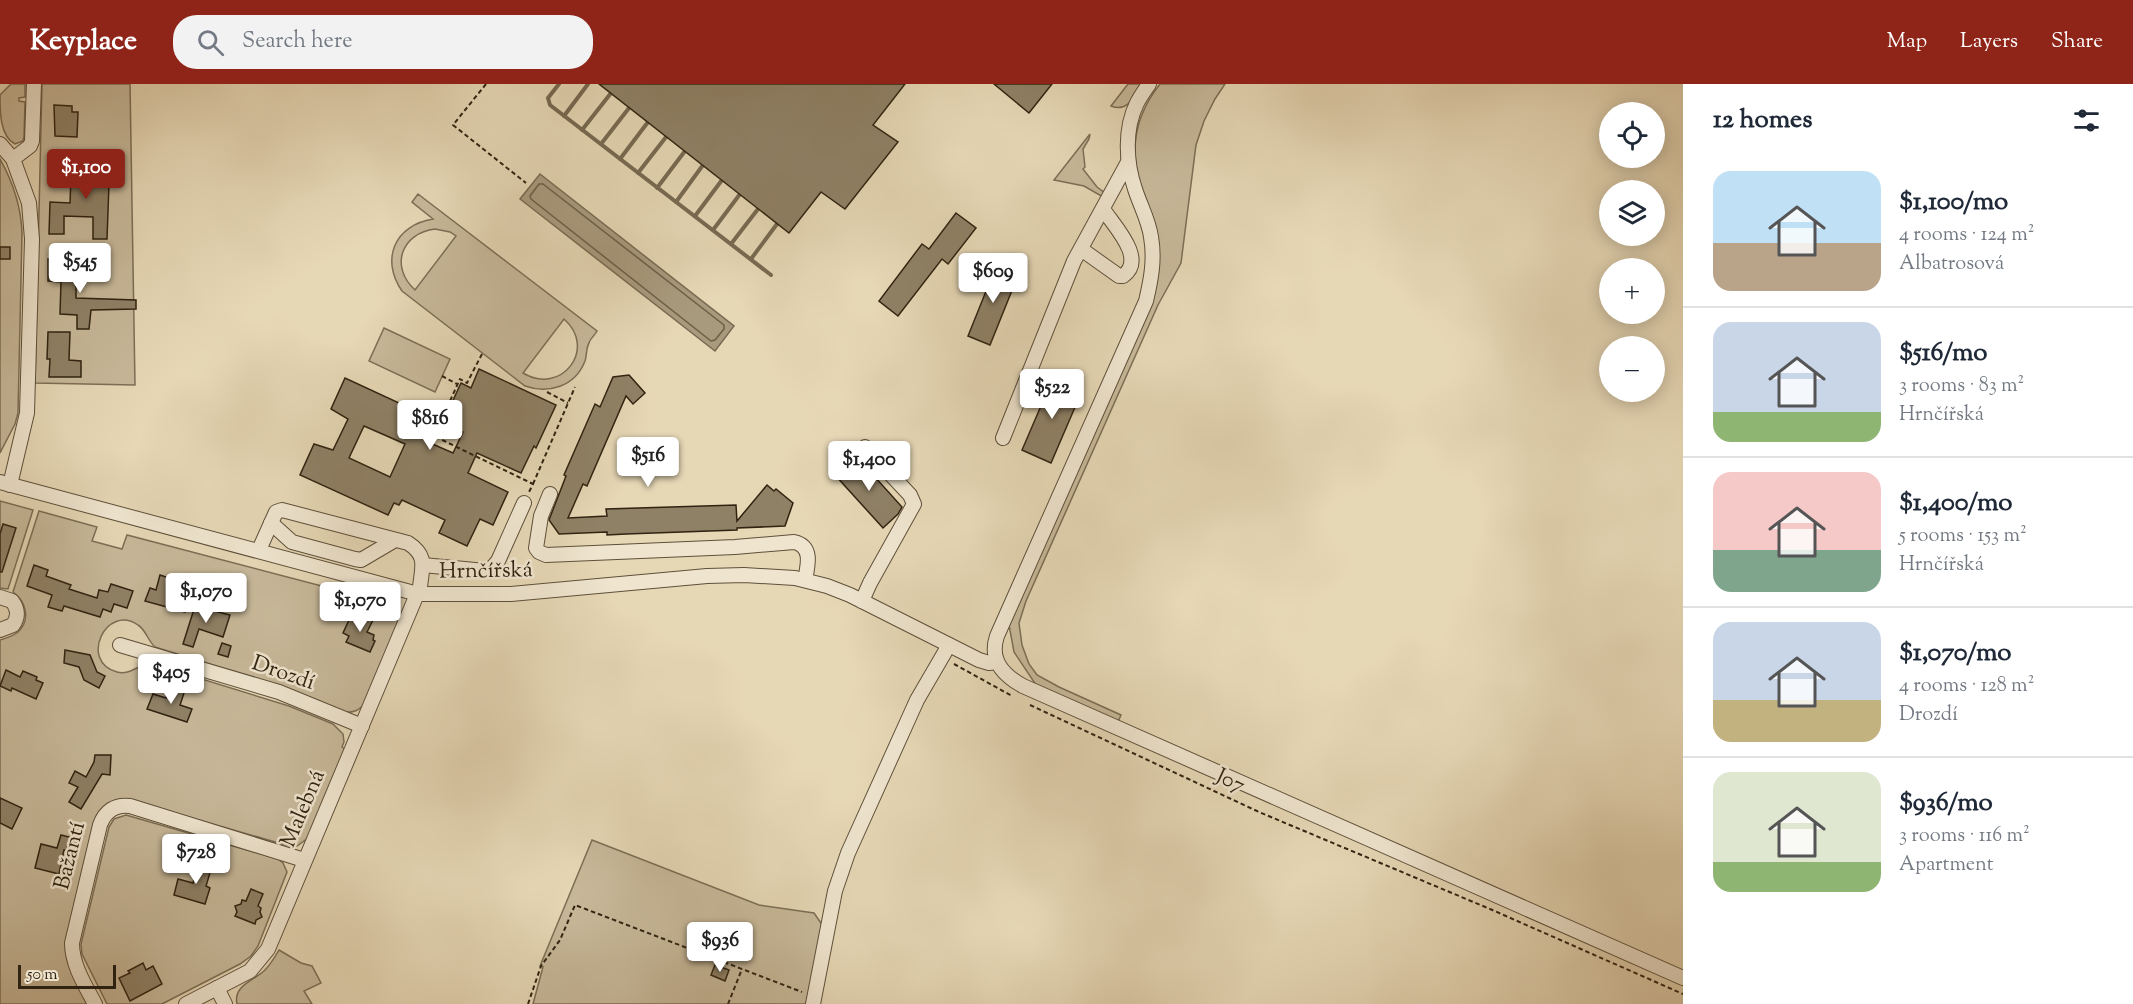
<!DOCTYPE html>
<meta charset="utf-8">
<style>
:root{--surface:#fff;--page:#f2f2f3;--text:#1f2937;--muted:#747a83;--line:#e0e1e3;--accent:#8f2418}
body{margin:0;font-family:"Sorts Mill Goudy",serif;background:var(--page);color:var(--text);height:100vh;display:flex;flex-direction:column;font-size:22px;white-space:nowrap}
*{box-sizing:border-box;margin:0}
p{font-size:20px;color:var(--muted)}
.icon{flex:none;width:33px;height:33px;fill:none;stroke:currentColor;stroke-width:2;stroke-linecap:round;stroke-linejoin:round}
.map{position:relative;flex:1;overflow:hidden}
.panel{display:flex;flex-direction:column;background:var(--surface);width:450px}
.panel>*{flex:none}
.buttons{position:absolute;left:1599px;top:18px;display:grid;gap:12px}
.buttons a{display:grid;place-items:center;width:66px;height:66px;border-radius:50%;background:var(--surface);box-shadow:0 3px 15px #0003;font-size:30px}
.scale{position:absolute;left:18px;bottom:15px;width:98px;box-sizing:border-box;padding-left:6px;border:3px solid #302311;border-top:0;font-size:16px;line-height:21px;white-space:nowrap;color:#302311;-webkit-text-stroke:4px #efe5cf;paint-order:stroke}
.price{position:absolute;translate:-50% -51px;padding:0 14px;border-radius:6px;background:#fff;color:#222;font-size:20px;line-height:39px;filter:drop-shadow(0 2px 3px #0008)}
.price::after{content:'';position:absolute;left:50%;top:36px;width:18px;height:14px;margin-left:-9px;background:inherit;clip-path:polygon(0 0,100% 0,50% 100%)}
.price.current{background:var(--accent);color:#fff}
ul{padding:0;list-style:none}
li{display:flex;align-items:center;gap:18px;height:150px;padding:0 30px}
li+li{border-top:2px solid var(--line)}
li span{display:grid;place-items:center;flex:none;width:168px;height:120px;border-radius:18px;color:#555}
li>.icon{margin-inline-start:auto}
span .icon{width:72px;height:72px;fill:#fffc;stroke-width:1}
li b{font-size:26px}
h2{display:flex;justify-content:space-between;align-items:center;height:72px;padding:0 30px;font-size:26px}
header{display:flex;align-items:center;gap:36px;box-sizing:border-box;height:84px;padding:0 30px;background:var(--accent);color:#fff}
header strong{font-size:28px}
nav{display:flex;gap:33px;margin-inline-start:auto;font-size:21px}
.search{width:420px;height:54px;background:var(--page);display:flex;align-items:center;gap:15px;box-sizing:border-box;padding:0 21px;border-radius:24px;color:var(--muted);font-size:22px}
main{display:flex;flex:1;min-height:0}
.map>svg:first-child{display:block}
.green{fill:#c7b899;stroke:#7c6e55;stroke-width:1.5;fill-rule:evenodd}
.water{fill:#a89a7d;stroke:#786a52;stroke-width:1.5}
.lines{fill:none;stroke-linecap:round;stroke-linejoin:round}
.shore{stroke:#6c5e47;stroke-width:1.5}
.stream{stroke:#786a52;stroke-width:4}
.building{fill:#8f8166;stroke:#302311;stroke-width:1.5;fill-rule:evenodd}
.minor-casing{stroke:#5e503a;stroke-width:16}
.path{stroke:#302311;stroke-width:2;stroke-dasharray:4.5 3;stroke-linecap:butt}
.minor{stroke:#efe5cf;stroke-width:14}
.labels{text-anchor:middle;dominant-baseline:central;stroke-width:5;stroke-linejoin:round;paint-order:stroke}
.street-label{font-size:22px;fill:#302311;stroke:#efe5cf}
</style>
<header>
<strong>Keyplace</strong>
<div class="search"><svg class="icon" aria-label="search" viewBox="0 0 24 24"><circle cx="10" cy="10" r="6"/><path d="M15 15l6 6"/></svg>Search here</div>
<nav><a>Map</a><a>Layers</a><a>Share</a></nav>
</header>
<main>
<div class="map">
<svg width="1683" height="920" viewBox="0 0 1683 920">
<rect width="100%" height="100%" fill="#e6d7b5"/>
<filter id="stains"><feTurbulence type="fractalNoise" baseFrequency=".00333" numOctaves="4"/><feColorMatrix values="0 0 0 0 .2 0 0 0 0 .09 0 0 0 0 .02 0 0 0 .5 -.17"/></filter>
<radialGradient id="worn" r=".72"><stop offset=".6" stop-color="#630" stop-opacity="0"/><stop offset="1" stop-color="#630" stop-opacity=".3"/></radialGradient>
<g class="green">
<path d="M11 0H25V13L19 14V17L25 18 24 53 23 57 15 60C0 52 0 29 0 11Z"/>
<path d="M42 0H130L135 301 35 299Z"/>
<path d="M1128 0H1142C1134 12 1128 29 1111 22Z"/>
<path d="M1160 0H1225L1215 15 1204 37 1196 61 1181 179 1158 221 1026 517 1019 539 1022 561 1029 580 1037 591 1059 603 1121 631 1118 638 1036 601 1014 568 1009 541 1151 221C1158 197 1162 174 1157 148 1154 131 1145 116 1140 100 1129 63 1136 30 1160 0Z"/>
<path d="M1090 50 1089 55 1083 65 1085 83 1083 85 1097 103 1105 109 1103 113 1084 102 1054 96Z"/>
<path d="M0 75C13 98 21 123 22 149L18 329 15 340 0 369Z"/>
<path d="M418 110 597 247C595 251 590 255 589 259 586 264 587 271 585 277 575 303 548 310 525 302L402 207C380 175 395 141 433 135L412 118ZM435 145 450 148 456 152 415 206C389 182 402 149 435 145ZM564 235C598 265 561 312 523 289Z"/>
<path d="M384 244 450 275 435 308 369 277Z"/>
<path d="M0 417 33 426 8 505 0 504Z"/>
<path d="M39 427 97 443 92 457 122 465 127 451 394 521 398 526 396 536 400 537 365 618C360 627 353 629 342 628L273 600 155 563C148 557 146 546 138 541 107 519 78 577 117 588 131 592 140 578 153 580L289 622 333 640 343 650 344 658 342 663 345 665 308 754 297 762H289L130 716 108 721 67 853 89 920H0V556C7 554 13 552 18 548 31 536 26 517 13 508Z"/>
<path d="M126 731 278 775 283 779 287 788 258 862 251 872 240 880 162 920H107L82 870 81 860 109 743 114 735Z"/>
<path d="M592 756 759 821 814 829 823 842 806 920H533L543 883 540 882Z"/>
<path d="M279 866 301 879 312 882 321 899 304 907 312 920H237C233 901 254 897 265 886 271 880 275 873 279 866Z"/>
</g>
<path class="water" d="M540 90 734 242 715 267 520 115Z"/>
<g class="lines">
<path class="shore" d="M539 100H543L724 241V245L715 256 711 257 531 115 530 112Z"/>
<g class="stream">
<path d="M559 0 548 14 550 21 771 191"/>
<path d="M564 32 588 0"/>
<path d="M582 46 611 9"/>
<path d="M601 60 629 24"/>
<path d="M620 75 648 38"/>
<path d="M638 89 666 53"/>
<path d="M657 104 685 67"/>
<path d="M676 118 703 81"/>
<path d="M695 132 722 96"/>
<path d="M713 146 740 110"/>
<path d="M731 160 758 125"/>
<path d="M751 175 777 140"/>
</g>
</g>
<g class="building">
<path d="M599 0H905L873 41 898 58 845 125 821 108 789 149Z"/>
<path d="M994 0H1052L1029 29Z"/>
<path d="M54 21 72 22V28H78L77 53 55 52Z"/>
<path d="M91 72H110L107 155H93V133L64 132V150H49L50 118 70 119 71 93H90Z"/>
<path d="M956 129 976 144 948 180 942 175 898 232 879 217 922 160 929 165Z"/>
<rect x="0" y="163" width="10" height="12"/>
<path d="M48 175 76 176V214L136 216V225L91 226 89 245H77V231L60 230 61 198 48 197Z"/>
<path d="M997 180 1019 189 990 261 968 252Z"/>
<path d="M48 248H70L69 276 81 277V293H49L50 275H47Z"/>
<path d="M479 285 556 321 536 364 534 362 521 389 477 369 468 389 508 408 493 441 480 435 467 462 439 449 445 436 402 416 399 421 394 419 388 431 300 391 314 360 333 366 348 335 331 325 345 294 438 337 428 358 453 369 463 348 443 338 461 299 471 304ZM364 342 405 360 390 393 349 374Z"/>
<path d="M629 291 645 309 633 320 626 312 587 402 583 400 568 434 607 432 606 425 736 421 737 437 767 401 774 407 776 405 793 419 785 442 737 444V446L626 450 607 451V448L559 450 549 436 566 392 564 391 595 320 600 323 613 293Z"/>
<path d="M1053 294 1082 307 1051 379 1022 366Z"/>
<path d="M856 372 902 423 898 430 883 444 835 391Z"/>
<path d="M3 440 16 444 2 488H0V450Z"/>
<path d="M34 481 48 486 46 492 71 501 69 505 97 514 99 506 108 508 111 500 133 507 127 524 114 520 111 528 103 525 100 533 64 522 62 527 48 523 52 511 27 502Z"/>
<path d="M160 491 172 495 171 498 188 503 185 513 189 514 185 528 145 517 150 504 156 506Z"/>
<path d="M195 522 230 531 223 553 199 545 193 563 183 560Z"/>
<path d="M358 529 373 536 367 548 374 551 373 556 375 557 370 568 346 558 349 552 343 549 349 536 355 537Z"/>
<path d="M222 559 231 562 228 573 218 570Z"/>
<path d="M65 566 90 571 97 588 105 592 99 604 84 596 79 583 64 579Z"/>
<path d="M6 586 20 593 23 587 37 593 36 596 43 599 36 615 12 604 11 607 0 602Z"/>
<path d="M170 601 185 606 180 621 192 625 187 638 147 625 153 610 166 614Z"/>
<path d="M95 671H111L110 691 102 690 81 725 69 718 78 703 69 699 75 687 86 693 94 678Z"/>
<path d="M0 714 22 724 12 745 0 739Z"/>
<path d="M61 751 77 755 74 769 64 766 59 790 35 784 41 760 57 764Z"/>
<path d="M199 778 212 782 206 802 210 804 205 820 174 811 178 795 193 799Z"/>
<path d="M251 805 263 810 258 822 261 824 260 828 262 833 256 836 255 840 235 832 237 828 235 822 241 820 242 816 246 817Z"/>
<path d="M143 879 146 886 153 882 162 900 130 917 119 894 130 889 128 887Z"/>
<path d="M715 881 729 886 725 897 711 891Z"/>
</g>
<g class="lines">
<defs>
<g id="minor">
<path d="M1149 0C1145 6 1140 13 1137 19 1124 45 1126 79 1135 105 1140 121 1149 137 1151 153 1155 175 1151 196 1146 217L997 552C989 576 1003 591 1023 602L1683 894"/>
<path d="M0 60 13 75"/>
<path d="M1081 165 1119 192H1123C1147 175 1114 142 1103 125"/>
<path d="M1003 354 1074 177 1128 78"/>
<path d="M0 398 418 510H511L707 492 744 491 795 494 827 502 850 511 979 576 989 579 997 578"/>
<path d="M10 401 27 329 32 155 29 119 13 75 30 62 32 57 34 0"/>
<path d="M550 410 541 432 536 464 539 468 546 471 735 463 794 458C813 462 808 481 805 496"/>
<path d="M271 439 292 458 355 475 361 476 395 456"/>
<path d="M423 481 485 487 492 484 498 477 524 419"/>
<path d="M0 513 12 517C18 525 19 532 13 541L0 546"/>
<path d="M862 517 870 499 914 420 910 411 865 363"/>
<path d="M120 561 279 608 362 642"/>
<path d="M217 904 225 920"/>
<path d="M95 920C85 901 72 881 72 859L100 741C105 727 115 720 130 722L304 776"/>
<path d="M186 920 250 887 268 865 420 503C422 483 428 472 408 459L282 426 276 428 259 466"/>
<path d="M813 920 835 807 848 769 917 616 949 561"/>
</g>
</defs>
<use href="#minor" class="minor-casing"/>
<g class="path">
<path d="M486 0 453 41 526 99"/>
<path d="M482 270 467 299 460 295 434 352 533 400 529 408"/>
<path d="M442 292 457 300"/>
<path d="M547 308 568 319"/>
<path d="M533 400 575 303"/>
<path d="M954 580 1012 612"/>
<path d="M1030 621 1259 728 1490 825 1683 910"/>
<path d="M528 920 541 882 560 856 575 821 802 908"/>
<path d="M728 920 742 885"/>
</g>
<use href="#minor" class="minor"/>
</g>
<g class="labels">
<g class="street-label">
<text transform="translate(486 488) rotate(-1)">Hrnčířská</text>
<text transform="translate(283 590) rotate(19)">Drozdí</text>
<text transform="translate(1230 698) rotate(25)">J07</text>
<text transform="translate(304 725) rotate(-67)">Malebná</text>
<text transform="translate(71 772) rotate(-76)">Bažantí</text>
</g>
</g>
<rect width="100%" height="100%" filter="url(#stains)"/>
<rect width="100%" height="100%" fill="url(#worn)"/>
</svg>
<div class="buttons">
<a><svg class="icon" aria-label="locate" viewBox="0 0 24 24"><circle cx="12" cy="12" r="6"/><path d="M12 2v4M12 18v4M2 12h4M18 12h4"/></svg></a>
<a><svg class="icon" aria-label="layers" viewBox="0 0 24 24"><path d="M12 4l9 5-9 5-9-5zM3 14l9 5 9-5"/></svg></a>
<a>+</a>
<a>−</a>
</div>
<div class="scale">50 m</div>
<b class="price current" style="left:86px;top:116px">$1,100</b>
<b class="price" style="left:80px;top:210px">$545</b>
<b class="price" style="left:993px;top:220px">$609</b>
<b class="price" style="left:1052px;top:336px">$522</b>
<b class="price" style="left:430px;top:367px">$816</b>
<b class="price" style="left:648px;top:404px">$516</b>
<b class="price" style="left:869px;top:408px">$1,400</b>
<b class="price" style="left:206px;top:540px">$1,070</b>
<b class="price" style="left:360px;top:549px">$1,070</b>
<b class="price" style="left:171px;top:621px">$405</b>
<b class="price" style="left:196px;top:801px">$728</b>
<b class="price" style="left:720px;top:889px">$936</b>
</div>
<section class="panel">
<h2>12 homes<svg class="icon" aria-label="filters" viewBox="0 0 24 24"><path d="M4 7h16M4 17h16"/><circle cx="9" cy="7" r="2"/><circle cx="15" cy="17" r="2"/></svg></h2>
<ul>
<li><span style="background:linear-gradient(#bfe0f5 60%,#b9a48a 0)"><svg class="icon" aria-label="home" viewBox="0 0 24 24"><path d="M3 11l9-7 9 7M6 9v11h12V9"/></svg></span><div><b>$1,100/mo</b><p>4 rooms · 124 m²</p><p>Albatrosová</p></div></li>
<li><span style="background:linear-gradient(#c9d6e8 75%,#8fb573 0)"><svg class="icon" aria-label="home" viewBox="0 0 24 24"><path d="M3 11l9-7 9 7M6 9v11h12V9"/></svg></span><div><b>$516/mo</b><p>3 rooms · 83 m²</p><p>Hrnčířská</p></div></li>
<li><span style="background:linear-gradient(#f6c9c9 65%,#7fa58c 0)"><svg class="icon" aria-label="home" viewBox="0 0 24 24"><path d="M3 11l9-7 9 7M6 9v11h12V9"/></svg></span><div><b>$1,400/mo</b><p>5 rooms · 153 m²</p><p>Hrnčířská</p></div></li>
<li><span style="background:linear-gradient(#c9d6e8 65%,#c2b280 0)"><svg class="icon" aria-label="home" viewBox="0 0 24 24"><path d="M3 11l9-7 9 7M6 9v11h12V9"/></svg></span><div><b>$1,070/mo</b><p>4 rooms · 128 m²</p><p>Drozdí</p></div></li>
<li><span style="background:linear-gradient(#dfe7d0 75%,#8fb573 0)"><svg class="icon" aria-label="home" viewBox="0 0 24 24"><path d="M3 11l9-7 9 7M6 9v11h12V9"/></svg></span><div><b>$936/mo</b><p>3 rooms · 116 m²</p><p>Apartment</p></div></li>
</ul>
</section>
</main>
